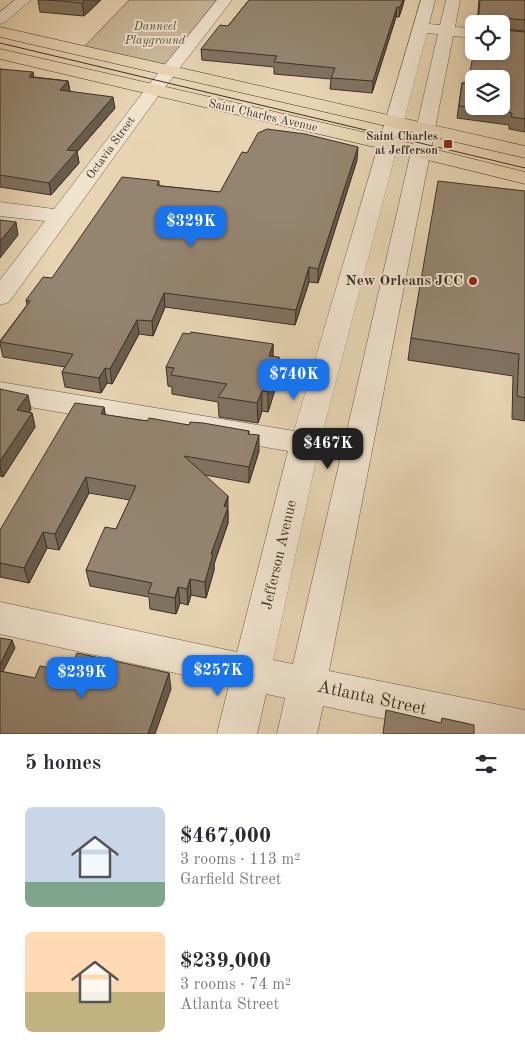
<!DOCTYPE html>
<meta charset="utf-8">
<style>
:root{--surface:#fff;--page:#f7f7f7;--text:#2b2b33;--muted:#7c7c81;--accent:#1a73e8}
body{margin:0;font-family:"Old Standard TT",serif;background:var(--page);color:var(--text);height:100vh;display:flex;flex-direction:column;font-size:19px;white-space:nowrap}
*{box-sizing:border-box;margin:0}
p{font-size:16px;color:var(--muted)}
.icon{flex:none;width:28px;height:28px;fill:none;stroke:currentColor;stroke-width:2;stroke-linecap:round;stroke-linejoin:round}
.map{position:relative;height:734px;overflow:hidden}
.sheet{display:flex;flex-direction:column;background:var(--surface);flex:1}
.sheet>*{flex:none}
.fabs{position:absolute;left:465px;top:15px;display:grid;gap:10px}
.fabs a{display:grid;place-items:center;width:45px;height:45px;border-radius:8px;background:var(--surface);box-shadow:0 2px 8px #0003;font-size:25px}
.price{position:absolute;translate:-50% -42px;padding:0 11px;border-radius:10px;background:var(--accent);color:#fff;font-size:16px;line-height:32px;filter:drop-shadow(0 1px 2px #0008)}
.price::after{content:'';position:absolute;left:50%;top:30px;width:15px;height:11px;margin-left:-8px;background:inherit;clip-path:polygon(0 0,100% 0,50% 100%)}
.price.selected{background:#222;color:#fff}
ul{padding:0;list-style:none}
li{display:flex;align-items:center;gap:15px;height:125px;padding:0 25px}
li span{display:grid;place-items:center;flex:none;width:140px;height:100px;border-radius:8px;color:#555}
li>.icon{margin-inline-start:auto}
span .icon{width:60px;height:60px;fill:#fffc;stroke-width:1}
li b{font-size:21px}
h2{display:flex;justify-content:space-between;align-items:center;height:60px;padding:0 25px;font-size:21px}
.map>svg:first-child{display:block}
.green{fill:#cbb89b;stroke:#847461}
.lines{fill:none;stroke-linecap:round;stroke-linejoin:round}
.minor-casing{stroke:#67594a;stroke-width:1}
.major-casing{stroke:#3c3027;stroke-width:1}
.minor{fill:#f0e3ce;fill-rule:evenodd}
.major{fill:#e8d4b3;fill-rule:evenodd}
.tram{stroke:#3c3027;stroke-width:1}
.wall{fill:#807260;stroke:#3c3027}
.shaded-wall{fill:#685d4e;stroke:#3c3027}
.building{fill:#958570;stroke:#3c3027;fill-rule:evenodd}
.poi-dot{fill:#8f2418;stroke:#f0e3ce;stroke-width:2}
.labels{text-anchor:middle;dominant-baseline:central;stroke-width:4;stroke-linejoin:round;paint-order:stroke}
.far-park-label{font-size:12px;font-style:italic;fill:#594b3e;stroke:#f0e3ce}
.far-street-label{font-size:12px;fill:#3c3027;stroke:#f0e3ce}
.far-poi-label{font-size:12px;font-weight:bold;fill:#3c3027;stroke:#f0e3ce;text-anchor:end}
.poi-label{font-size:15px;font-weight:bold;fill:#3c3027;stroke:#f0e3ce;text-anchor:end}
.street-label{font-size:15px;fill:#3c3027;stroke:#f0e3ce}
.near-street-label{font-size:18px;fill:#3c3027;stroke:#f0e3ce}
</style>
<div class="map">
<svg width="525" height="734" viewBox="0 0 525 734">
<rect width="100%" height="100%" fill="#e8d4b3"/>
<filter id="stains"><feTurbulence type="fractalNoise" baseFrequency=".004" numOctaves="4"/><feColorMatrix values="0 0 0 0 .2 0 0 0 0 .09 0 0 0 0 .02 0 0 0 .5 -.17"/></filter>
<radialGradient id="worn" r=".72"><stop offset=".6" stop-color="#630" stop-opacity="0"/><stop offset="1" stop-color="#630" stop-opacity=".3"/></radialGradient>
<path class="green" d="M129 0H225L170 71 80 51Z"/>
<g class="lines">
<defs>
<g id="minor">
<path d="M15 0H31L5 22 0 24V12Z"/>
<path d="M217 0H232L159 95 9 302 0 305V280L45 221 0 216V202L54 209 147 87Z"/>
<path d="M421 0H435L429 24 440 25 446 0H460L455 27 474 28V38L453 36 329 671 525 710V734H456L323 706 317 734H277L285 698 266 694 257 734H217L229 685 0 634V602L237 652 288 451 0 402V382L294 431ZM427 33 438 34 345 439 322 435ZM317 456 340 460 293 664 273 660Z"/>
</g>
<g id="major">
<path d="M0 27 525 146V158L0 37Z"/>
<path d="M0 49 389 138 525 172V184L387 150 0 59Z"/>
</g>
</defs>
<use href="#minor" class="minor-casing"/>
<use href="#major" class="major-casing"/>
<use href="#minor" class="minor"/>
<use href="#major" class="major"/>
<path class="tram" d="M0 43 525 168"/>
</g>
<g class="wall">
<path d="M38 0H101L84 16 40 12Z"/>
<path d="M249 0H404L403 5 399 17H396L372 93 330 89 331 79 274 74V67L202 60 201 49 228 26Z"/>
<path d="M479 0H525V31L502 29V30L525 32V132L509 129V125L457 118 462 83H468L501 24H477Z"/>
<path d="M0 69 34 77 68 81 70 91 115 108 77 152 79 163 51 195 0 187Z"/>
<path d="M357 160 318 283 309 282 295 325 165 307 153 336 139 334 112 384 107 383 101 393 65 387 62 372 65 367 3 357 0 344V341L27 305 26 300 52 278 159 181V185L161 186 220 192Z"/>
<path d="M525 191V421L512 419 513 376 408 360 411 338Z"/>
<path d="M273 344V357L279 377 268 412 262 411 258 423 219 417 218 402 172 394V387L168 386 166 367Z"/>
<path d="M0 389 31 409 29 412 32 413 35 427 3 477 0 476Z"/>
<path d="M104 407 105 415 147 421 189 425 249 431V434L259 451 249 483 205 475 228 511V523L214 564V570L206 598 191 595 188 605 180 603 176 614 150 609 149 597 90 586 86 570 116 529 130 500 89 493 59 550 47 548 29 583 0 577V530Z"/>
</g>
<g class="shaded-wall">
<path d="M85 0H101L84 16 82 3Z"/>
<path d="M403 0H404L403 5 399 17 400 7Z"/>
<path d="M397 7 396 17 372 93 373 81Z"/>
<path d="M33 72 35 84 29 77Z"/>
<path d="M68 81 70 92 60 90Z"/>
<path d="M113 97 115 108 77 152 79 163 51 195 49 183 67 150Z"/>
<path d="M358 147 357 160 318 283V269Z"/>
<path d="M16 222 18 235 0 258V241Z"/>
<path d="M309 267V282L295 325 296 310Z"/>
<path d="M164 293 165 307 153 336 152 321Z"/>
<path d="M137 320 139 334 112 384 110 369Z"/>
<path d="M273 344V364L269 356Z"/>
<path d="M279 357V377L268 412V392Z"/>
<path d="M105 368 107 383 101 393 99 378Z"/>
<path d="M262 391V411L258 423 257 403Z"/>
<path d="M28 395 31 409 21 425 17 410Z"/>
<path d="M104 407 107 423 101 414Z"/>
<path d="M32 413 35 427 3 477 0 466V461Z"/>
<path d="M259 435V451L249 483V467Z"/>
<path d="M86 477 89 493 59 550 55 534Z"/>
<path d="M228 496V523L214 564V570L206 598 205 582 211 554Z"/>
<path d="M43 532 47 548 29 583 24 568Z"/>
<path d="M190 579 191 595 188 605 187 589Z"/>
<path d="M178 587 180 603 176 614 175 598Z"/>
<path d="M12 640 15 648 0 677V665Z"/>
<path d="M169 673 171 689 155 734H148Z"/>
</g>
<g class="building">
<path d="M49 0H85L82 3Z"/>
<path d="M249 0H403L400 7H397L373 81 331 78 335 68 274 62 277 56 201 49 220 25 228 26Z"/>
<path d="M480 0H525V20L502 18V30L525 32V119L511 117 512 113 459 106 462 83H468L474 50V51H501V24H478ZM474 79H501V106H474Z"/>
<path d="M0 69 33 72 29 77 68 81 60 90 113 97 67 150 77 151 49 183 0 175Z"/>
<path d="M267 129 305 134 358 147 318 269 309 267 296 310 164 293 152 321 137 320 110 369 105 368 99 378 62 372 73 354 0 342 30 301 26 300 43 277 52 278 122 177 159 181 157 185 161 186 220 192 242 152 247 153 258 133Z"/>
<path d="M438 181 525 191V398L517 396 519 354 411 338Z"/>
<path d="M0 220 16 222 0 241Z"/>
<path d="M191 332 273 344 269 356 279 357 268 392 262 391 257 403 218 397 227 384 171 375 174 368 166 367 183 333 190 334Z"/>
<path d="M0 389 28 395 17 410 32 413 0 461Z"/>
<path d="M75 403 104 407 101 414 147 421 149 418 189 425 190 422 203 423 249 431 248 434 259 435 249 467 184 456 228 496 224 506 228 507 211 554H213L205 582 190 579 187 589 178 587 175 598 148 593 152 583 86 570 105 527 116 529 136 486 86 477 55 534 43 532 24 568 0 563V530Z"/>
<path d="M0 638 12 640 0 665Z"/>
<path d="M77 653 169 673 148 734H0V671L35 678 40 666 69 672Z"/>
<path d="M386 710 441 723 442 718 474 725V734H383Z"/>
</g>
<g class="poi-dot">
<rect x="443" y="139" width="10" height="10" rx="2.5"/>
<circle cx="473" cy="281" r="5"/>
</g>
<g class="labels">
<g class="far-park-label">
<text x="155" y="27">Danneel<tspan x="155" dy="14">Playground</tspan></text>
</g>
<g class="far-street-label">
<text transform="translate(263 116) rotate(13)">Saint Charles Avenue</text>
<text transform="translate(111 148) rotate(-54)">Octavia Street</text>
</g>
<g class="far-poi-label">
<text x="438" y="137">Saint Charles<tspan x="438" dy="14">at Jefferson</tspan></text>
</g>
<g class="poi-label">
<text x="463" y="281">New Orleans JCC</text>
</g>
<g class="street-label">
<text transform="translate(280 555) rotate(-77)">Jefferson Avenue</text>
</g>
<g class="near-street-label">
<text transform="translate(372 698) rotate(12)">Atlanta Street</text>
</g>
</g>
<rect width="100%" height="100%" filter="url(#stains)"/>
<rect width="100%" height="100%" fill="url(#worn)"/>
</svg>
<div class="fabs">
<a><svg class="icon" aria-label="locate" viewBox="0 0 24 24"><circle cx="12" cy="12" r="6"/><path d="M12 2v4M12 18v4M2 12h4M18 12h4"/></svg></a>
<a><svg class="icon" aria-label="layers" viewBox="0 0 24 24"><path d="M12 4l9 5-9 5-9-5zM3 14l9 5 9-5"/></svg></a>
</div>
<b class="price" style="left:191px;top:248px">$329K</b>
<b class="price" style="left:294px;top:401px">$740K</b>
<b class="price selected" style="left:328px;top:470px">$467K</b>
<b class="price" style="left:218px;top:697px">$257K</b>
<b class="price" style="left:82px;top:699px">$239K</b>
</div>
<section class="sheet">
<h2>5 homes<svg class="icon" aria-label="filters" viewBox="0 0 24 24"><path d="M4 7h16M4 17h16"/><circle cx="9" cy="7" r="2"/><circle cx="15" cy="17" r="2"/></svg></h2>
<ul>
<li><span style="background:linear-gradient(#c9d6e8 75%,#7fa58c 0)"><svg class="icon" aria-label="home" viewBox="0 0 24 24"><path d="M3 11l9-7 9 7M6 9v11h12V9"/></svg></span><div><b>$467,000</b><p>3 rooms · 113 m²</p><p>Garfield Street</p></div></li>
<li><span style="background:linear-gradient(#ffd9b3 60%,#c2b280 0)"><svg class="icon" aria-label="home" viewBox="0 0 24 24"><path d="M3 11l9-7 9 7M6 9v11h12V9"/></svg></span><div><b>$239,000</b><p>3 rooms · 74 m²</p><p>Atlanta Street</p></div></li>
</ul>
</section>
